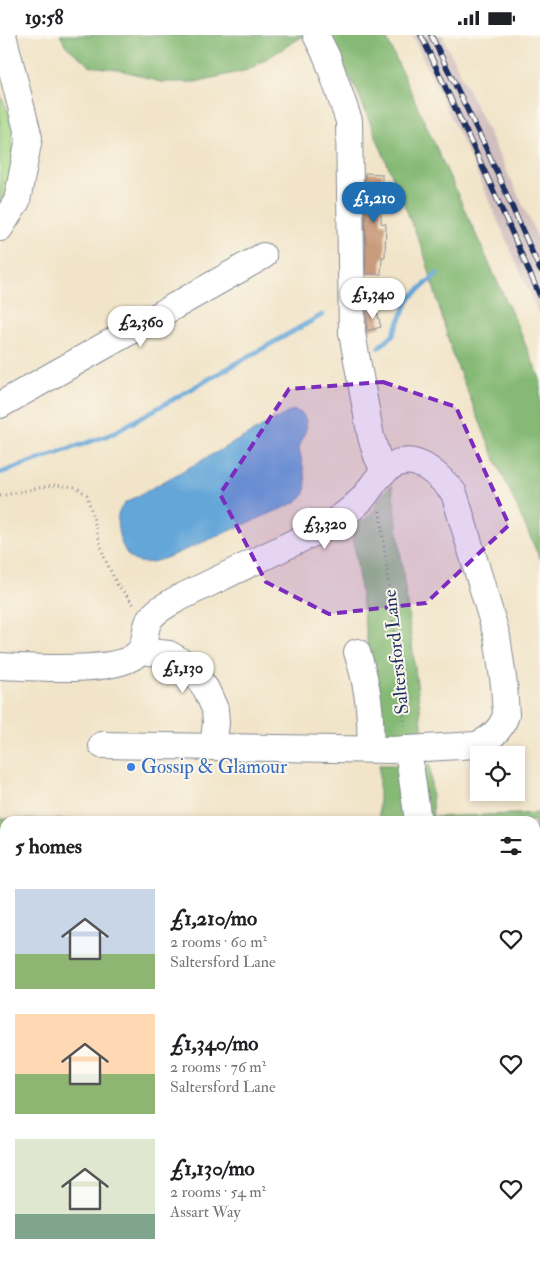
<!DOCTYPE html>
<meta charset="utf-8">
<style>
:root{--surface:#fff;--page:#f2f2f2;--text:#202124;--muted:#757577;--accent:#1f6fb2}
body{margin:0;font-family:"IM FELL Double Pica",serif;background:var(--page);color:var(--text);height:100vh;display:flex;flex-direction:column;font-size:19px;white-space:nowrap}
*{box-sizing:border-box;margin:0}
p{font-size:16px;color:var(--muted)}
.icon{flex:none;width:28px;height:28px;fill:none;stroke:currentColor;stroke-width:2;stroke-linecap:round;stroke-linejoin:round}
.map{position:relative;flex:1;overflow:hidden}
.panel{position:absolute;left:0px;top:781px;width:540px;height:446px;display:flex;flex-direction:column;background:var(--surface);border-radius:15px 15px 0 0;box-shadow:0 2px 8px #0003}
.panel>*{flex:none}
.buttons{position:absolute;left:470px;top:711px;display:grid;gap:10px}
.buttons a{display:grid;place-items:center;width:55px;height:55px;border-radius:0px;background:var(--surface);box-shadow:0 2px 8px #0003;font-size:25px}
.price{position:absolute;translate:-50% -42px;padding:0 11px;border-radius:18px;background:#fff;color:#222;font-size:16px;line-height:32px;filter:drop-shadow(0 1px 2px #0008)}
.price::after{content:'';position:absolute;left:50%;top:30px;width:15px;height:11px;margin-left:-8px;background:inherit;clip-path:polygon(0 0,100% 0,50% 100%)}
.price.current{background:var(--accent);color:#fff}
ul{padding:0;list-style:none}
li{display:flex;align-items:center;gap:15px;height:125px;padding:0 15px}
li span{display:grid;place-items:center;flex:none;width:140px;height:100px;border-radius:0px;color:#555}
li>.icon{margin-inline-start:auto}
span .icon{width:60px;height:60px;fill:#fffc;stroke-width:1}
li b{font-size:21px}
h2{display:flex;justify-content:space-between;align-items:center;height:60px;padding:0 15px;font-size:21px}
.status{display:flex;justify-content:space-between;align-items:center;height:35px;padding:0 25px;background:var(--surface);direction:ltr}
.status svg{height:14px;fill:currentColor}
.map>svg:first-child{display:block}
.industrial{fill:#d1bfbf}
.green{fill:#a7d988;stroke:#618473}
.forest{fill:#85b974;stroke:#507469}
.water{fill:#64a6d8;stroke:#406a9b}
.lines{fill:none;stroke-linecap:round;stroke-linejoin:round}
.stream{stroke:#64a6d8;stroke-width:5}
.building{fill:#c99b7d}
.minor-casing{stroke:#868a93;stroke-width:28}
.highway-casing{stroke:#868a93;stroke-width:29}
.path{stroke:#868a93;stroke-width:3;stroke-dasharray:1 4;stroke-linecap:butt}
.minor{stroke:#fff;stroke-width:26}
.highway{stroke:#fff;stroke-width:28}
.rail-casing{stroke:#1b2f5e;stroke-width:5.5}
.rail{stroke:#fbf7ec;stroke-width:4;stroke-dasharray:11;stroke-linecap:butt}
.marked{fill:#7b2cbf;fill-opacity:0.2;stroke:#7b2cbf;stroke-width:4;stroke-dasharray:10 6;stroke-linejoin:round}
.shop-dot{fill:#3f7fe0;stroke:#fbf7ec;stroke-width:2}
.labels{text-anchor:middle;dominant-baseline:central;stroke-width:4;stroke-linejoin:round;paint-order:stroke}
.street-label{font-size:19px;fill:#1b2f5e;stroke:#fbf7ec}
.shop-label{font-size:19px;fill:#366cbe;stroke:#fbf7ec;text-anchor:start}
</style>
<div class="status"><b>19:58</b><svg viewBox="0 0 49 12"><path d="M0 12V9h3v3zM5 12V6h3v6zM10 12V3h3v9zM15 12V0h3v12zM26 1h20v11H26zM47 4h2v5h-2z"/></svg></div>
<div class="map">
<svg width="540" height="1227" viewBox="0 0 540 1227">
<rect width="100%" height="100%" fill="#fbf7ec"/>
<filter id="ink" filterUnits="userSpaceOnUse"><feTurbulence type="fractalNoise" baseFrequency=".02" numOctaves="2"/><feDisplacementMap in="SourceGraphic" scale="10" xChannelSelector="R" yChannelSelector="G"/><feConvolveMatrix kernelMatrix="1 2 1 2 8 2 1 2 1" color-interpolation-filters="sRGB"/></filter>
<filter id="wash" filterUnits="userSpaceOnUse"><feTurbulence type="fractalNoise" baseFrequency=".0096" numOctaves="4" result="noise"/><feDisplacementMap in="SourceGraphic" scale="20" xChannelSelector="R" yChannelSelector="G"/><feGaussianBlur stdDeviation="1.12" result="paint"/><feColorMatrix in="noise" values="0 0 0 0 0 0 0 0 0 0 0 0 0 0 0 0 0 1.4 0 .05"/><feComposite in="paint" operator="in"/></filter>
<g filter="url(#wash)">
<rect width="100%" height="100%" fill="#f1e4c8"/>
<path class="industrial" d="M412 0H442L529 183 540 208V282L475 134Z"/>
<path class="green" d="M0 59 8 77 12 94 13 121 8 153 0 169Z"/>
<g class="forest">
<path d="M60 0H305L248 35 195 47H160L122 35 90 31 66 11Z"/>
<path d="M327 0H385L518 292 540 344V524L493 419 453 321 424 218 401 162 358 58Z"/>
<path d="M392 450 423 697 380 702 352 493 366 483 374 475 380 461Z"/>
<path d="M379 730H430L433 782 540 778V829H535V786H379Z"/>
<path d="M0 784H18L269 786H5V833H0Z"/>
</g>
<path class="water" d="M293 375 302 378 305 383 307 391 299 413 306 446 305 459 295 468 166 523C156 526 146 530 136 526 123 522 115 493 118 481 118 476 122 472 125 468L280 382Z"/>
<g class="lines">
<g class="stream">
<path d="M379 312 393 300 409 264 437 239"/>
<path d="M0 438 112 399 322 280"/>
</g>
</g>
<g id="blocks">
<g class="building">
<path d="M365 138 382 139 381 188 386 189 385 222H382L381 239H366Z"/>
<path d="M376 273 381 292 367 296V276Z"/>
</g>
</g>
</g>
<g filter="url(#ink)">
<use href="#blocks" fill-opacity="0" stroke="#868a93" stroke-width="1"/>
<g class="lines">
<defs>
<g id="minor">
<path d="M316 0 327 22 349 86 352 298 371 402 377 421 384 436"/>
<path d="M0 193 17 166 29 103 3 0"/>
<path d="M0 370 263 221"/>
<path d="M140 616 169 619 188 630 206 654 215 674 216 688 213 712"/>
<path d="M357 617C368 650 372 679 370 714"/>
<path d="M0 631C29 632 120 640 139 617 146 609 144 597 148 588 152 577 167 570 177 564L326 492C341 483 350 476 362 464 370 455 375 444 384 437 411 412 436 437 454 458L497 601 504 650 506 680C501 695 491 704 476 710L391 715 102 710"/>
<path d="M408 714 418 786"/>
<path d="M450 1222V1227"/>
</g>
<g id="highway">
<path d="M0 858H5"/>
<path d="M535 867H540"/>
</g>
</defs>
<use href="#minor" class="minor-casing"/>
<use href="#highway" class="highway-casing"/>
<g class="path">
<path d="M0 461 53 450 76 452 87 460 104 522 117 549 135 571"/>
<path d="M380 476 405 693"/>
</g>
<use href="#minor" class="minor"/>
<use href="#highway" class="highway"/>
<defs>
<g id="rail">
<path d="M421 0 490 148 540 261"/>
<path d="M431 0 486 113 540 235"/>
</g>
</defs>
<use href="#rail" class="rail-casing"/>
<use href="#rail" class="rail"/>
</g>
</g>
<path class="marked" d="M383 347 456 372 509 490 426 568 329 579 266 547 220 459 289 354Z"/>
<circle class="shop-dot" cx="131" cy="732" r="5"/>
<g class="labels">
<g class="street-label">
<text transform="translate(396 617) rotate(-96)">Saltersford Lane</text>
</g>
<g class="shop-label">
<text x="141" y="732">Gossip &amp; Glamour</text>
</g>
</g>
</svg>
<div class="buttons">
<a><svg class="icon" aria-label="locate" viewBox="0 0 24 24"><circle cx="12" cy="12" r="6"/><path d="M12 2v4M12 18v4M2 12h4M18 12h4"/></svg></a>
</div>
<b class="price current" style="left:374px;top:189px">£1,210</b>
<b class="price" style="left:373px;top:285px">£1,340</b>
<b class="price" style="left:141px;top:313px">£2,360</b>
<b class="price" style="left:325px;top:515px">£3,320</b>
<b class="price" style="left:183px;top:659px">£1,130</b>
<section class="panel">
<h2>5 homes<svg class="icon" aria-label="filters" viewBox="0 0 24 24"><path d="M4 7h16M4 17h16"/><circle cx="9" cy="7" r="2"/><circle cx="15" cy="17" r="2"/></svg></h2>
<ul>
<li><span style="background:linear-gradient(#c9d6e8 65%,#8fb573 0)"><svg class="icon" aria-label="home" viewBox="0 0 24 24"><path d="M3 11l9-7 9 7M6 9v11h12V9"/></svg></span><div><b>£1,210/mo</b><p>2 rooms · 60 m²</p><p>Saltersford Lane</p></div><svg class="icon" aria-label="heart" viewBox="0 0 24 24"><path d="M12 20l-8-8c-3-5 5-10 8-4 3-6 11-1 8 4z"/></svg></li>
<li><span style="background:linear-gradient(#ffd9b3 60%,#8fb573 0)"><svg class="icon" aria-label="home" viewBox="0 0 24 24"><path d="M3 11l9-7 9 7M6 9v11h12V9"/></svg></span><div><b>£1,340/mo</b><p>2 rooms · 76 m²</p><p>Saltersford Lane</p></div><svg class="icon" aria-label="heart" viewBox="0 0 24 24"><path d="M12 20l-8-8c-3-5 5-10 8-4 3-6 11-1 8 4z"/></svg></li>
<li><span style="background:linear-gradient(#dfe7d0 75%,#7fa58c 0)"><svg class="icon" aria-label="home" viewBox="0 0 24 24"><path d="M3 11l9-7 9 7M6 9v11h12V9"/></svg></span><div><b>£1,130/mo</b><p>2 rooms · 54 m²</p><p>Assart Way</p></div><svg class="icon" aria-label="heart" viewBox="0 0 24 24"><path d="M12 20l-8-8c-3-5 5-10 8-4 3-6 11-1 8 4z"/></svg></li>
</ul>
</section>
</div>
